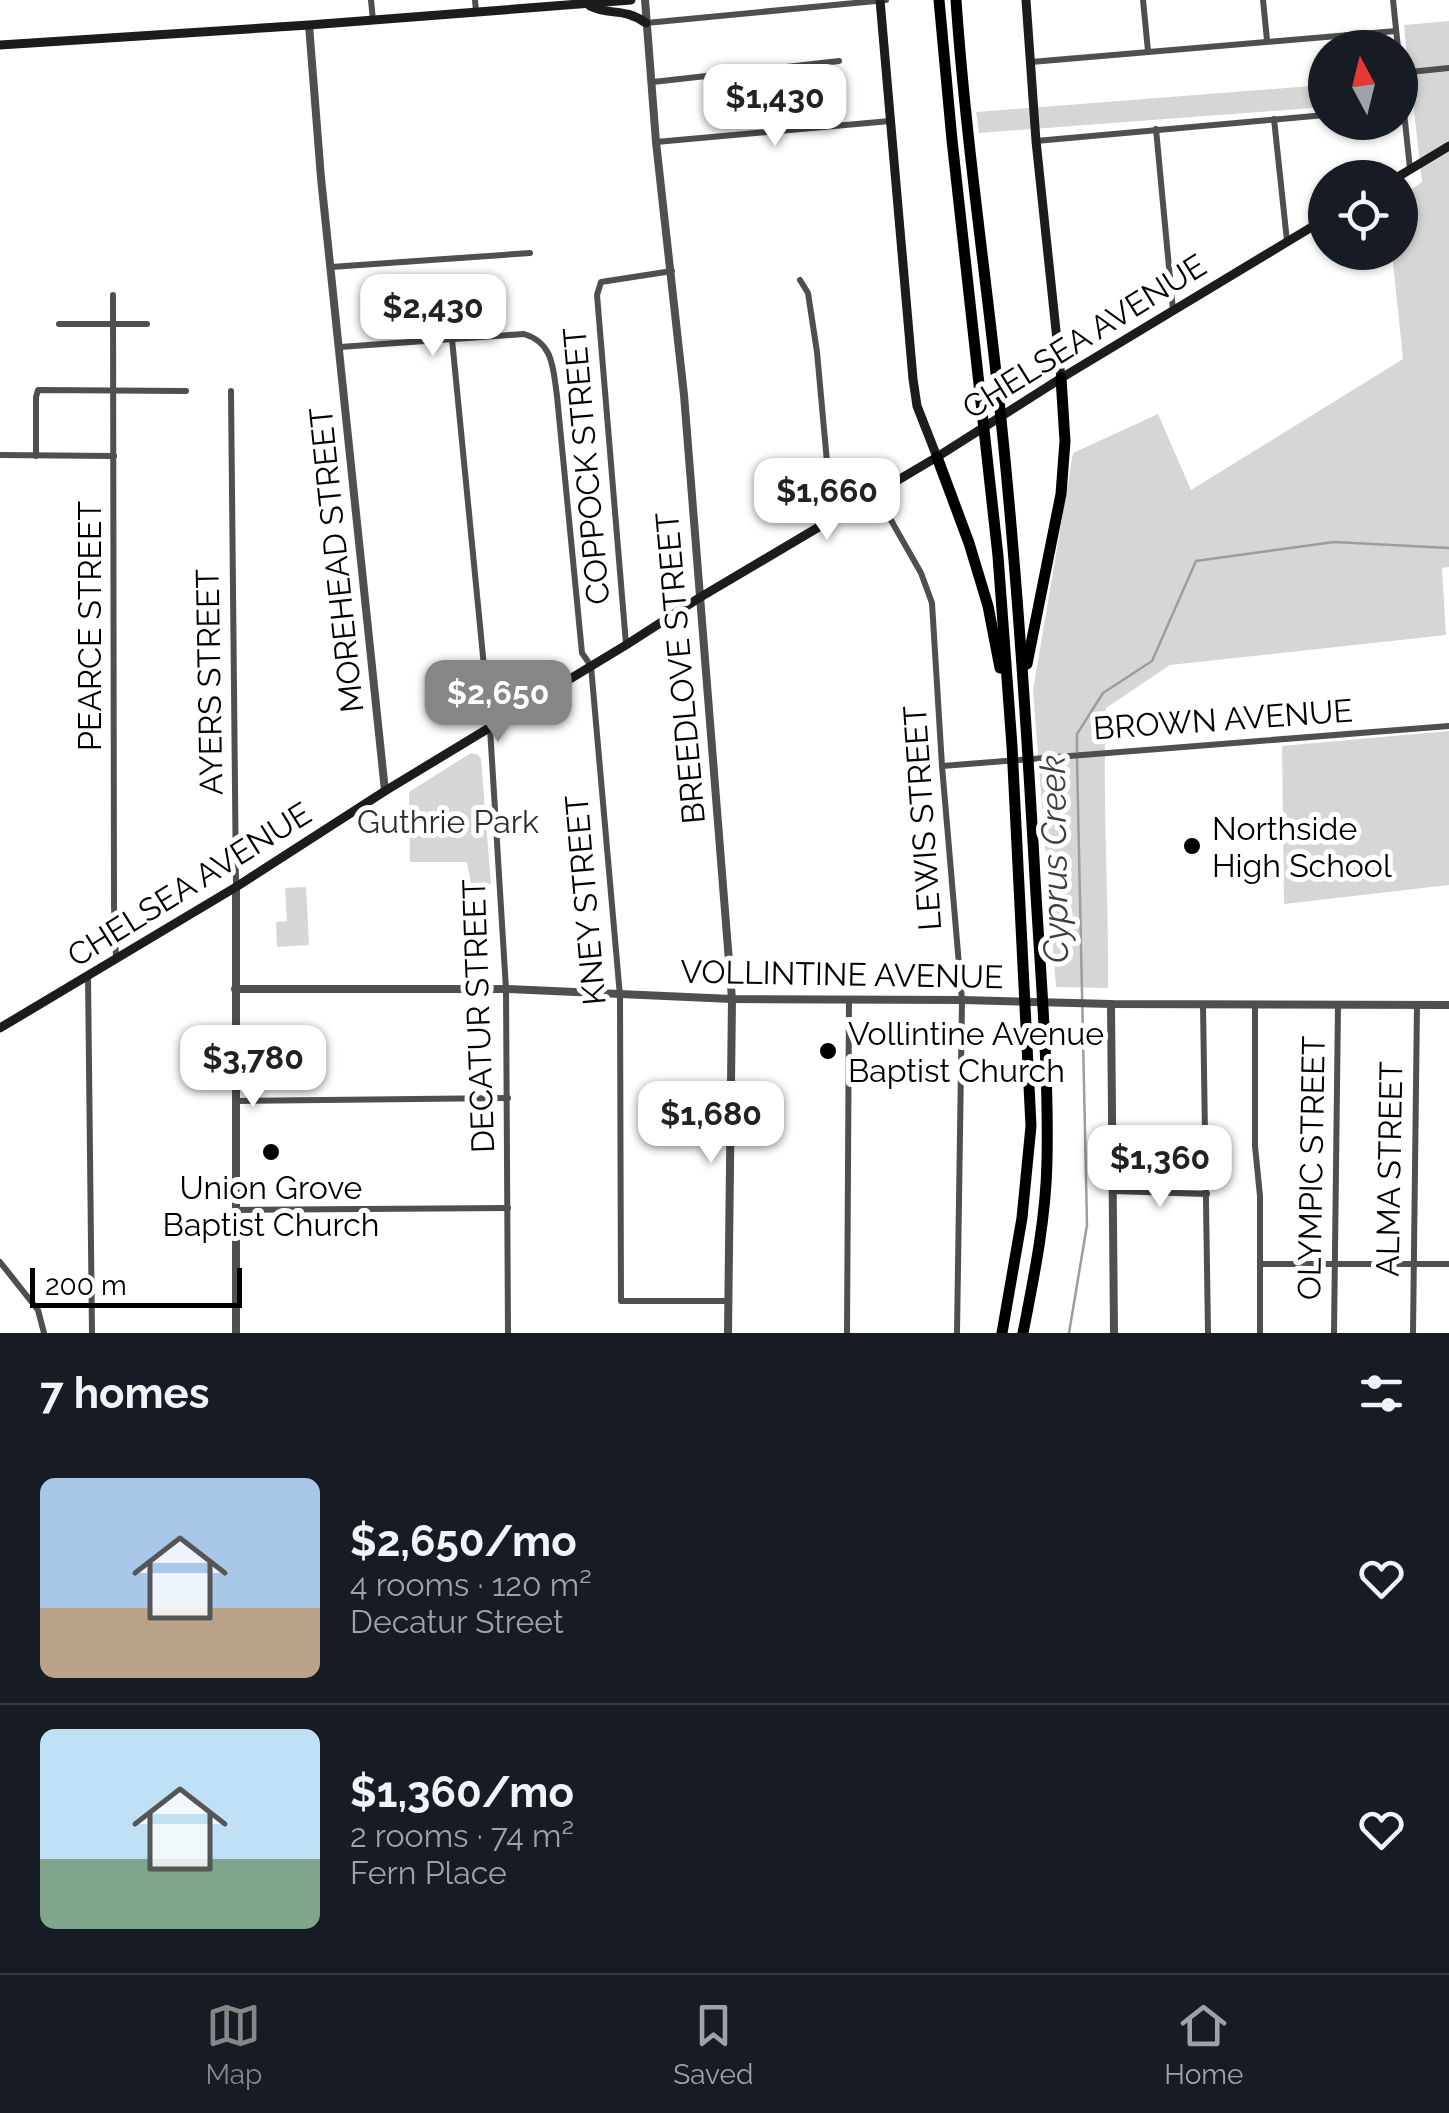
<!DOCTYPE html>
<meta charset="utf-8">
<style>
:root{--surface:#171b24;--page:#242831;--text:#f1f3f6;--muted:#9ea1a6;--line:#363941;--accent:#858687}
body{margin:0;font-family:Raleway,sans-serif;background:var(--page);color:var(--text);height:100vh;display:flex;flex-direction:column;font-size:38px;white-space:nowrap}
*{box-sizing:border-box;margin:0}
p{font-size:32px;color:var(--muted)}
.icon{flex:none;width:55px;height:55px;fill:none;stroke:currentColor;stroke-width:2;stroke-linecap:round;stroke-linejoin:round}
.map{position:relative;height:1333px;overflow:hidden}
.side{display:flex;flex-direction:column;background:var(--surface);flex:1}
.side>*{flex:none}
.needle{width:65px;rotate:353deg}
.controls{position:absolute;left:1308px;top:30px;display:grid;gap:20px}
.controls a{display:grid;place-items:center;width:110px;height:110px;border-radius:50%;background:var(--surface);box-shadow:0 2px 8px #0004;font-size:50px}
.scale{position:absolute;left:30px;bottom:25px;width:212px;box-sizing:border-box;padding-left:10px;border:5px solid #000;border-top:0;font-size:28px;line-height:35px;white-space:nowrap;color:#000;-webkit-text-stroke:8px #fff;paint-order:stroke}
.price{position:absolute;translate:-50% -85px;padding:0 22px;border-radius:20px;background:#fff;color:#222;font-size:32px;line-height:65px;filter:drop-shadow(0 2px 5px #0008)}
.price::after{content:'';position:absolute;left:50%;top:60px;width:30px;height:22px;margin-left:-15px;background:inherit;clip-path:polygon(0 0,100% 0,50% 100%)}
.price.current{background:var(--accent);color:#fff}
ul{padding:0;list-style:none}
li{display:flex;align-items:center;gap:30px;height:250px;padding:0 40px}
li+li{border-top:2px solid var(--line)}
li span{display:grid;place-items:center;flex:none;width:280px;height:200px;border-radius:15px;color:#555}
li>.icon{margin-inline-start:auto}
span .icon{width:120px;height:120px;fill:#fffc;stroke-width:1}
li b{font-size:42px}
h2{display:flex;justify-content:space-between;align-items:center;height:120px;padding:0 40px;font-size:42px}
.dock{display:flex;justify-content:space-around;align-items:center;height:140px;border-top:2px solid var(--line);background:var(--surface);font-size:28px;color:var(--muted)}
.dock a{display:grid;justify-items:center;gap:5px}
.dock .current{color:var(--accent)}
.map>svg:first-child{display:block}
.green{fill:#d6d6d6}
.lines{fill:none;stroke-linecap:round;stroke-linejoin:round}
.stream{stroke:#9d9d9d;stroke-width:2.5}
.minor{stroke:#4f4f4f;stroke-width:6}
.tertiary{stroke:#4f4f4f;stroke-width:8}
.secondary{stroke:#1c1c1c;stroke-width:9}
.motorway{stroke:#000;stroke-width:11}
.poi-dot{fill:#000;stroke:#fff;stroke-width:4}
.labels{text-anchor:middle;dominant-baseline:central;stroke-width:10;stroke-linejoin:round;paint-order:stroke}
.street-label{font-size:32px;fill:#000;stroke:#fff}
.park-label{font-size:32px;fill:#2d2d2d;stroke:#fff}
.poi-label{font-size:32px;fill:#000;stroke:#fff;text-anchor:start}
.water-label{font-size:35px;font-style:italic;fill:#3e3e3e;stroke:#fff}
</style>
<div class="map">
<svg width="1449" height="1333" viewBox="0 0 1449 1333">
<rect width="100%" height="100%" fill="#fff"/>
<g class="green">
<path d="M1449 21V567L1442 568 1446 635 1170 665 1106 708C1102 802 1109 895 1108 988L1056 987 1033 690 1073 453 1158 414 1191 490 1403 359 1392 253 1400 252V198L1422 182 1413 101H1400V79L1409 78 1404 25Z"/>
<path d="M1325 85V107L979 133 976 112Z"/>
<path d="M1449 731V885L1284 904 1282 746Z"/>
<path d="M471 753 478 755 481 759 491 884H471L467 862H410L409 792Z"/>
<path d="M306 887 309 945 277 947 276 922 287 921 285 888Z"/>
</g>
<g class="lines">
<g class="stream">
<path d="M1077 751V734L1103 693 1152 661 1196 561 1334 542 1449 548"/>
<path d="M1069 1333 1087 1225 1077 759"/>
</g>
<g class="minor">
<path d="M371 0 373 20"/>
<path d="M475 0 476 12"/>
<path d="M1143 0 1148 51"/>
<path d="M1263 0 1267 40"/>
<path d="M1393 0 1398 48"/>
<path d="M646 23 886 0"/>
<path d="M1031 62 1396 31"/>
<path d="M1400 73 1449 68"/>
<path d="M1400 74 1410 169"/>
<path d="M653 82 839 61"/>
<path d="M1274 119 1287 241"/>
<path d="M1156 129 1173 310"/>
<path d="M1036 141 1325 115"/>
<path d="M656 142 890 121"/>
<path d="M331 267 530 253"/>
<path d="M800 280 808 293 817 352 832 517"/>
<path d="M113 295 114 906 116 958"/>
<path d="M59 324H147"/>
<path d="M452 339 490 728 506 989 508 1333"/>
<path d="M340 347 524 334C554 343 553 369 557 396L582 653 591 666 620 996 621 1301H728"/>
<path d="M231 391 236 887"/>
<path d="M0 455 114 456"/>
<path d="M36 456V397L38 390 186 391"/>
<path d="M875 492 921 573 932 603 942 766 962 1000 957 1333"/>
<path d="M626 644 597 295 601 282 672 271"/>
<path d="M942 766 1449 726"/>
<path d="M88 976 92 1333"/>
<path d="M1203 1004 1208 1333"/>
<path d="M1255 1004V1146L1260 1196V1333"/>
<path d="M235 1101 508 1098"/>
<path d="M1113 1191 1207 1194"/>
<path d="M236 1210 508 1208"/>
<path d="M0 1262 38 1310 44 1333"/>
<path d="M1260 1264H1449"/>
<path d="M847 1333 849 999"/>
<path d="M1334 1333 1338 1005"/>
<path d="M1413 1333 1417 1005"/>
</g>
<g class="tertiary">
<path d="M645 0 656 142 684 395 732 999 728 1333"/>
<path d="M309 25 321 178 385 791"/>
<path d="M236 887V1333"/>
<path d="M235 989H506L732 999 962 1000 1111 1004 1449 1005"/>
<path d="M1111 1004 1114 1333"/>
</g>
<g class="secondary">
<path d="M880 0 913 379 917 406 937 457"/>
<path d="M1026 0 1036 141 1061 378"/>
<path d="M590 6C610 16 623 7 646 23"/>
<path d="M0 45 309 25 631 0"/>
<path d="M1396 178 1449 146"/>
<path d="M0 1028 236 887 385 791 626 645 699 598 937 457 1063 377 1325 219"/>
</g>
<g class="motorway">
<path d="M939 0 952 140 998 556 1012 746 1031 1126 1022 1218 1002 1333"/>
<path d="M956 0C965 131 984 261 998 391 1015 547 1025 702 1034 859 1039 959 1049 1060 1047 1161 1046 1218 1034 1277 1023 1333"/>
<path d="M937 457 969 543 988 606 1000 668"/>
<path d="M1027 664 1061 494 1065 441 1061 378"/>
</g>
</g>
<g class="poi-dot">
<circle cx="1192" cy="846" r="10"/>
<circle cx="828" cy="1051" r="10"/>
<circle cx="271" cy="1152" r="10"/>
</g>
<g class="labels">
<g class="street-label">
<text transform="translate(1084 336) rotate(-32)">CHELSEA AVENUE</text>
<text transform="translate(586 466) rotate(-95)">COPPOCK STREET</text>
<text transform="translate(336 560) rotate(-96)">MOREHEAD STREET</text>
<text transform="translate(89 626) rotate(-90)">PEARCE STREET</text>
<text transform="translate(680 668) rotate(-95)">BREEDLOVE STREET</text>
<text transform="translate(209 682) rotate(-91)">AYERS STREET</text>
<text transform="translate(1223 719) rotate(-4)">BROWN AVENUE</text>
<text transform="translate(922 818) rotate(-94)">LEWIS STREET</text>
<text transform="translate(189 884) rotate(-32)">CHELSEA AVENUE</text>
<text transform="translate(585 900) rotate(-95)">KNEY STREET</text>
<text transform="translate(842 974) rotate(1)">VOLLINTINE AVENUE</text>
<text transform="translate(478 1016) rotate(-92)">DECATUR STREET</text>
<text transform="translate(1311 1168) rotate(-89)">OLYMPIC STREET</text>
<text transform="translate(1389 1169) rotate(-89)">ALMA STREET</text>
</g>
<g class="park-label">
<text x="448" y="821">Guthrie Park</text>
</g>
<g class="poi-label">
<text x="1212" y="828">Northside<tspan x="1212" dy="37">High School</tspan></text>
<text x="848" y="1033">Vollintine Avenue<tspan x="848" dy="37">Baptist Church</tspan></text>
<text x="271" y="1187" text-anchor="middle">Union Grove<tspan x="271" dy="37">Baptist Church</tspan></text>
</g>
<g class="water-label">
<text transform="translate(1054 859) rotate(-91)">Cyprus Creek</text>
</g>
</g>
</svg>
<div class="controls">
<a><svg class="needle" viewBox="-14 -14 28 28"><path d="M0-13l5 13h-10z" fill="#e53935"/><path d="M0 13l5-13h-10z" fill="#9ea1a6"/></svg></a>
<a><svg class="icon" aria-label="locate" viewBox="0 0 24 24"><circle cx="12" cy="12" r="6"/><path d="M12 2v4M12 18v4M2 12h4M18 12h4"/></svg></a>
</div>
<div class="scale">200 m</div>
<b class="price" style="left:775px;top:149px">$1,430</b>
<b class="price" style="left:433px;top:359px">$2,430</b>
<b class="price" style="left:827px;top:543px">$1,660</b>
<b class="price current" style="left:498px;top:745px">$2,650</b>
<b class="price" style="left:253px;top:1110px">$3,780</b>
<b class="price" style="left:711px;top:1166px">$1,680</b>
<b class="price" style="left:1160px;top:1210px">$1,360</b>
</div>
<section class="side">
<h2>7 homes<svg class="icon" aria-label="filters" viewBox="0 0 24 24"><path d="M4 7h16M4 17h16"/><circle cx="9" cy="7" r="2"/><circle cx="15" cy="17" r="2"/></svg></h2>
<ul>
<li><span style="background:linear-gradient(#a9c7e8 65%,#b9a48a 0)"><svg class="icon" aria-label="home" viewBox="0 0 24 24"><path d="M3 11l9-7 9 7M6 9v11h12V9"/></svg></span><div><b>$2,650/mo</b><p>4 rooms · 120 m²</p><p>Decatur Street</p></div><svg class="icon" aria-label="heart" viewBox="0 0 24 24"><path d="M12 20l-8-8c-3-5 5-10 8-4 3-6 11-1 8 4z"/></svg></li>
<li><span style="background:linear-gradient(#bfe0f5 65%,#7fa58c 0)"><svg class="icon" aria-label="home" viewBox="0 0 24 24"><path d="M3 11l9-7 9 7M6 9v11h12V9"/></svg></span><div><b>$1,360/mo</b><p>2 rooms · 74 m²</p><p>Fern Place</p></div><svg class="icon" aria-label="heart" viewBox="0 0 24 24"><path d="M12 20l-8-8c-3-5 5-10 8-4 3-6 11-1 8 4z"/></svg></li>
</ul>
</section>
<nav class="dock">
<a class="current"><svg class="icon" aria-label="map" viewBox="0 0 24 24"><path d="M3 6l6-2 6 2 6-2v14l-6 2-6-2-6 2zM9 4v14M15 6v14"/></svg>Map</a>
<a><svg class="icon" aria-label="saved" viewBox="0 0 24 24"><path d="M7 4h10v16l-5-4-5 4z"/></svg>Saved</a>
<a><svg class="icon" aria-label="home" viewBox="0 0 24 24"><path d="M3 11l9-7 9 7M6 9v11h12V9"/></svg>Home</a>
</nav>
